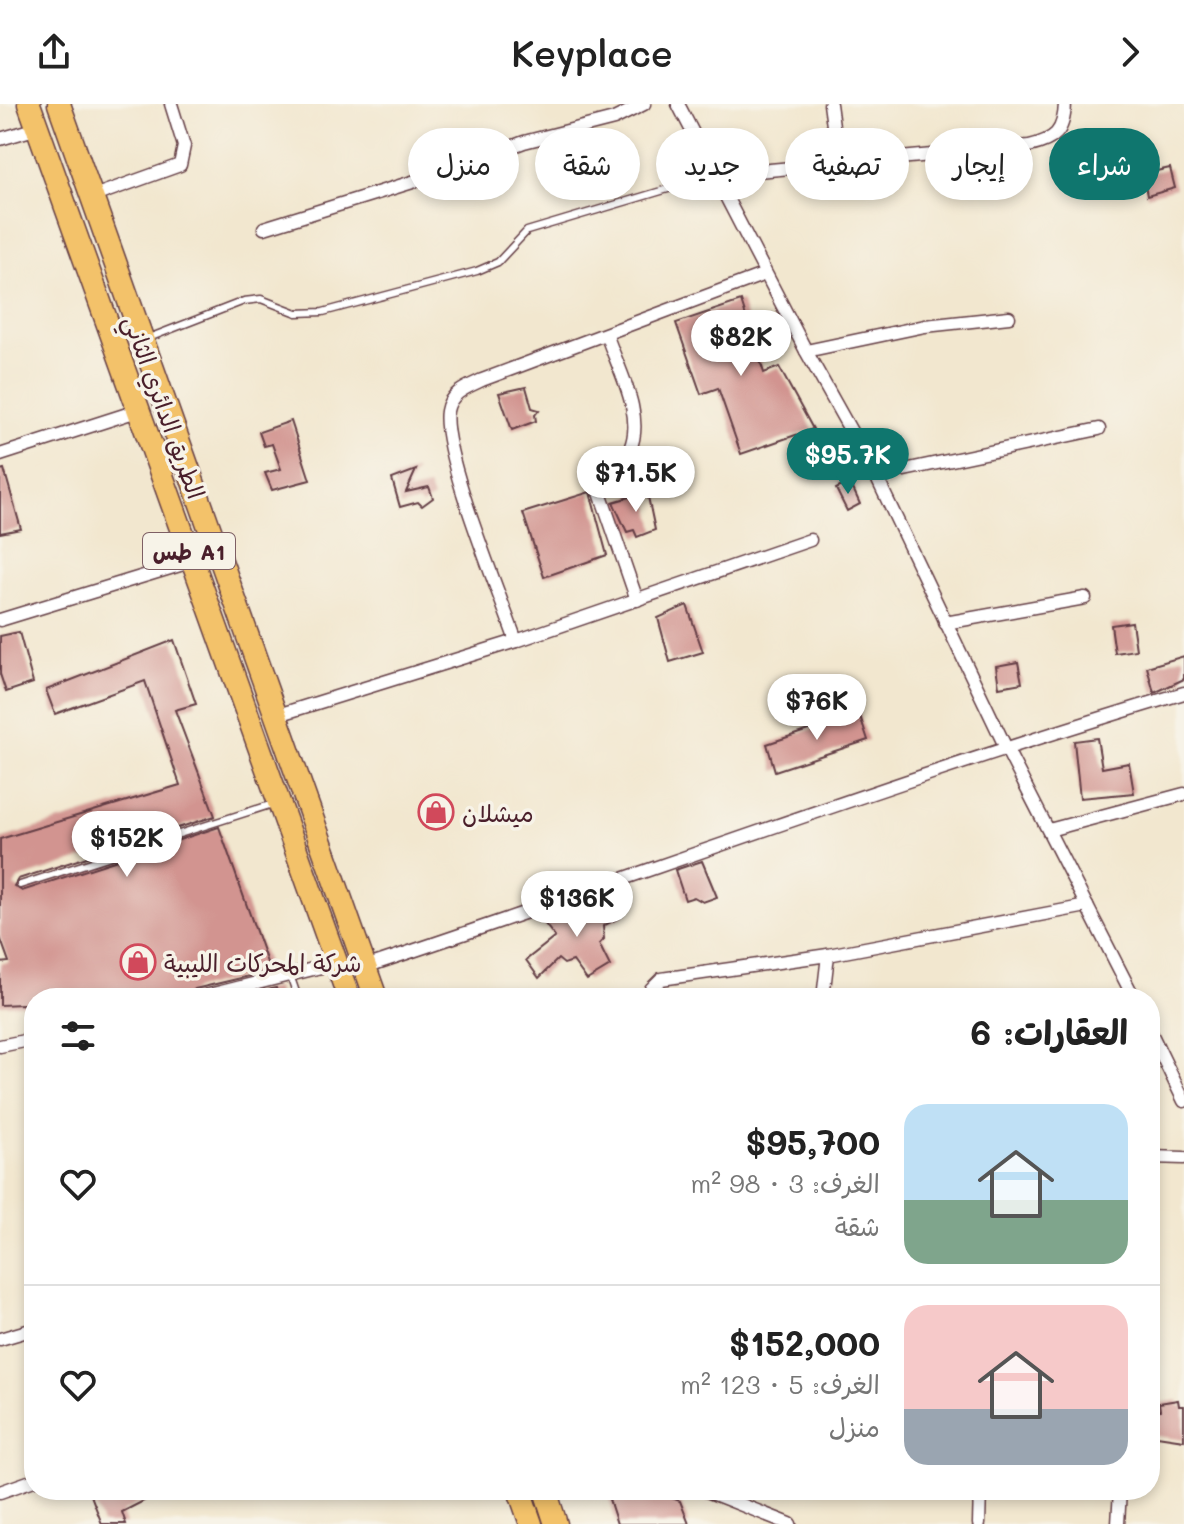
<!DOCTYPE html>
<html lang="ar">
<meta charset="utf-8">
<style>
:root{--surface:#fff;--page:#f6f6f6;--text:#222;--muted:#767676;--line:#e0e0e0;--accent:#0f766e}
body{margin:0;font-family:Mali,"Playpen Sans Arabic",sans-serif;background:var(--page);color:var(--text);direction:rtl;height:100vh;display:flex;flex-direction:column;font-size:30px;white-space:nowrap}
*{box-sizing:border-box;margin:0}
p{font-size:26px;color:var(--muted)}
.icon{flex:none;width:44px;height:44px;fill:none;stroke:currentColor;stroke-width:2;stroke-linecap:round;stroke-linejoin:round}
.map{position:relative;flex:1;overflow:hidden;direction:ltr}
.sheet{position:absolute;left:24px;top:884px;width:1136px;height:512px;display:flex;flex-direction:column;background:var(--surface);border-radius:32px;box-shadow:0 4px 12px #0003;direction:rtl}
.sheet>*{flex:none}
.banner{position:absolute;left:24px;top:24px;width:1136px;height:72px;direction:rtl;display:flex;gap:16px}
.price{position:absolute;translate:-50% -68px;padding:0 18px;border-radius:28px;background:#fff;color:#222;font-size:26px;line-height:52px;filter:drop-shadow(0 2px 4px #0008)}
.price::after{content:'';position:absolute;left:50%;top:48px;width:24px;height:18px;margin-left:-12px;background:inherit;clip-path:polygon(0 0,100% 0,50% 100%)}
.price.active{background:var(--accent);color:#fff}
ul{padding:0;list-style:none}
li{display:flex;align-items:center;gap:24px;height:200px;padding:0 32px}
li+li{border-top:2px solid var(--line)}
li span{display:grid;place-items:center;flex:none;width:224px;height:160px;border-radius:24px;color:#555}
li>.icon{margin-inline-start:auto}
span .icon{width:96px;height:96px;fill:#fffc;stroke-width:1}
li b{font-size:34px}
h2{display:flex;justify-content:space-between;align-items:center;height:96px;padding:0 32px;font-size:34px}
.chip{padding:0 28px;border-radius:36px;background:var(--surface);box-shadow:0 4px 12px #0003;font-size:28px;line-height:72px}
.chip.active{background:var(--accent);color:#fff}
header{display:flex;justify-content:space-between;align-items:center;height:104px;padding:0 32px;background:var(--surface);font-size:36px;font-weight:600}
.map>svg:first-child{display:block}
.building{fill:#d29490}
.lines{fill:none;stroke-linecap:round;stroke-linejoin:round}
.lane-casing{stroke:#633d44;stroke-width:9}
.street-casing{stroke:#633d44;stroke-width:15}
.highway-casing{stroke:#633d44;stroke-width:25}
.lane{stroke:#fff;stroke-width:6}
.street{stroke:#fff;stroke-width:12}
.highway{stroke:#f3c26a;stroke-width:22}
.labels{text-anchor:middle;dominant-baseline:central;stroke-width:7;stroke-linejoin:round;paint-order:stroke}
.shield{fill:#f7f3e8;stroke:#7e5f64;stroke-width:2}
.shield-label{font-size:22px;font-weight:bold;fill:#4a1f2b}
.street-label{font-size:24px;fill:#4a1f2b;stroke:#f7f3e8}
.poi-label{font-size:24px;fill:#4a1f2b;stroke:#f7f3e8;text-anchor:start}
</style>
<header><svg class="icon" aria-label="forward" viewBox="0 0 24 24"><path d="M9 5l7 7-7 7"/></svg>Keyplace<svg class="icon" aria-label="share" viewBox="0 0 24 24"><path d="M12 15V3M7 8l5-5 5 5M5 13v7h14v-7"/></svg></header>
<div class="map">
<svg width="1184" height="1420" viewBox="0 0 1184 1420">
<rect width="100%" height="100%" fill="#f7f3e8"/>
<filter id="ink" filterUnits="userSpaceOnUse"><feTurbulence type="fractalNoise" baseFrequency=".0125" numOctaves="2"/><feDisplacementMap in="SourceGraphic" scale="16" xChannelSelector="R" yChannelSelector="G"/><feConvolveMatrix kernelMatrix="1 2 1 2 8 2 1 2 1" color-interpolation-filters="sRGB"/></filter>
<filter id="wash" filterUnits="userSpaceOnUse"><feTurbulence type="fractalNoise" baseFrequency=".006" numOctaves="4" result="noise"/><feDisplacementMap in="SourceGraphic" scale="32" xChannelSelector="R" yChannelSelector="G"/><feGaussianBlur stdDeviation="1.8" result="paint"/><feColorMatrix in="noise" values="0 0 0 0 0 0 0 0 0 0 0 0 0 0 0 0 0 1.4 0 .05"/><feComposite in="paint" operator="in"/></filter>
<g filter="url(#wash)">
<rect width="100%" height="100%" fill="#f2e7cf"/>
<g id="blocks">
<g class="building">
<path d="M1170 64 1175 84 1147 92 1143 70Z"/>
<path d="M741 197 764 269 779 263 813 325 741 350 718 284 701 290 676 219Z"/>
<path d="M526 283 532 304 539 306 535 311 536 317 512 326 499 289Z"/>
<path d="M291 317 310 376 272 386 265 369 281 365 272 340 264 342 259 328Z"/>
<path d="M4 365 21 425 0 429V366Z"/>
<path d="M416 366 406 388 429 383 433 394 422 402 418 398 400 403 392 375Z"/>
<path d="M850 378 860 400 847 407 836 385Z"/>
<path d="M590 388 607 451 544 473 523 409Z"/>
<path d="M647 388 655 426 637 433 634 426 627 428 613 398Z"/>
<path d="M687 501 703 548 670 558 658 514Z"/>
<path d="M1132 518 1136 546 1115 549 1111 521Z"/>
<path d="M19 528 33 579 6 588 0 570V532Z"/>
<path d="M174 536 196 600 175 606 215 712 18 775 14 782 22 787 219 723 270 867 195 885 185 894H34L32 926 23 900 0 901V859L9 858 0 833V735L180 681 145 577 55 610 46 586Z"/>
<path d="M1184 552V575L1154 589 1147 563Z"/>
<path d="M1018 558 1022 579 999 583 996 562Z"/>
<path d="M859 609 868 636 775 667 767 640Z"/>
<path d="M1097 634 1102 664 1129 659 1134 689 1080 694 1074 637Z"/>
<path d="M702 757 717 793 703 798 694 793 685 796 675 766Z"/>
<path d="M613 794 622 812 603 822 604 835 599 840 610 862 587 876 573 857 564 860 558 855 539 874 526 856 555 833 545 820 547 811Z"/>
<path d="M276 884 279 894H234Z"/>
<path d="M1178 1296 1179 1302H1184V1336L1150 1331V1308L1160 1306 1159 1299Z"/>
<path d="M89 1386H165L122 1408 126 1420H102Z"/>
<path d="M606 1386H651L680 1397 689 1420H617Z"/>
</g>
</g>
</g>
<g filter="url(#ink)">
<use href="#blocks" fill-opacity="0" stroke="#633d44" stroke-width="2"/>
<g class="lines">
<defs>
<g id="lane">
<path d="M146 235 244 197 261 195 297 209 323 208 477 167 498 158 527 127 715 71"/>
<path d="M20 781 276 699"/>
<path d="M290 871 298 894"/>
</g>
<g id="street">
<path d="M678 0 806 247 876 372 1006 644 1134 894"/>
<path d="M830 0 838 58"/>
<path d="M0 35 38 24"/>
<path d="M715 71 1029 42C1055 36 1064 28 1065 0"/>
<path d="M91 93 180 61 184 42 171 0"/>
<path d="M264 124 448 67 524 38 614 15 644 0"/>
<path d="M607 232C618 265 645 311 630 345 610 354 596 356 597 380L637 496"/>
<path d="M806 247 925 222 1009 213"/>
<path d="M0 351 137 307"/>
<path d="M876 372 1099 325"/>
<path d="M0 516 193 457"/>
<path d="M945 519 1085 494"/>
<path d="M516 537C501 493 440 346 447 307 450 289 467 283 482 276L765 170"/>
<path d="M278 611 516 537 810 436"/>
<path d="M1049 726 1184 690"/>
<path d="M365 863C639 772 908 671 1184 589"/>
<path d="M197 894 337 859"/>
<path d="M650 894 651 885 661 875 828 851"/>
<path d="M823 894 828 851 1087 802"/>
<path d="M1150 927 1184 997"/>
<path d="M0 942 34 935"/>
<path d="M1150 1053 1184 1054"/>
<path d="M0 1235 34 1225"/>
<path d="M704 1386 790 1420"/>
<path d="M0 1388 34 1376"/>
<path d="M979 1420 980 1386"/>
<path d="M1118 1420 1120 1386"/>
</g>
<g id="highway">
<path d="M29 0 349 894"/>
<path d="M59 0 376 894"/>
<path d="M519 1386 531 1420"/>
<path d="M545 1386 556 1420"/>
</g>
</defs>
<use href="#lane" class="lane-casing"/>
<use href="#street" class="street-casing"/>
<use href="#highway" class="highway-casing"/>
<use href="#lane" class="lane"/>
<use href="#street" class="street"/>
<use href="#highway" class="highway"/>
</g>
</g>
<defs>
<symbol id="shop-ring" viewBox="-11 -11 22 22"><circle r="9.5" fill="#f7f3e8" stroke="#d1495b" stroke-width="1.5"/><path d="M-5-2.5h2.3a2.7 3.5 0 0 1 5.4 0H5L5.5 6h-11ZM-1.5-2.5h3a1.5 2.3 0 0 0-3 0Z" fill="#d1495b"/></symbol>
</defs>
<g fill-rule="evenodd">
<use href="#shop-ring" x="416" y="688" width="40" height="40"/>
<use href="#shop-ring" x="118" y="838" width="40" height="40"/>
</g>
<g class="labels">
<rect class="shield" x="143" y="429" width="92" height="36" rx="6"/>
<g class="shield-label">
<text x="189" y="447">طس A1</text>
</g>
<g class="street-label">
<text transform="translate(165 303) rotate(70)">الطريق الدائري الثاني</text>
</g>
<g class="poi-label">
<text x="462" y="708">ميشلان</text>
<text x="164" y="858">شركة المحركات الليبية</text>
</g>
</g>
</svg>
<b class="price" style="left:741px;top:274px">$82K</b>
<b class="price active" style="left:848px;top:392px">$95.7K</b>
<b class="price" style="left:636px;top:410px">$71.5K</b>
<b class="price" style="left:817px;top:638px">$76K</b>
<b class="price" style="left:127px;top:775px">$152K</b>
<b class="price" style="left:577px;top:835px">$136K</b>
<div class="banner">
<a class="chip active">شراء</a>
<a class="chip">إيجار</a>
<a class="chip">تصفية</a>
<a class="chip">جديد</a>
<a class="chip">شقة</a>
<a class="chip">منزل</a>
</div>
<section class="sheet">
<h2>العقارات: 6<svg class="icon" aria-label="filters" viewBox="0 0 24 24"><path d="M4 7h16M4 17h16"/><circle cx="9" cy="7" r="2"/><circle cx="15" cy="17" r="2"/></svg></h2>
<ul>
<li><span style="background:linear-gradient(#bfe0f5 60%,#7fa58c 0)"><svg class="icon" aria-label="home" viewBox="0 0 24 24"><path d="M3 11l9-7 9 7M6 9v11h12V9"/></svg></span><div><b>$95,700</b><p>الغرف: 3 · 98 m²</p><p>شقة</p></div><svg class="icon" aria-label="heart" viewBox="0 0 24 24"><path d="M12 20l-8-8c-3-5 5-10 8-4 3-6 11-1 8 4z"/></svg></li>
<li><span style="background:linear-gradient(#f6c9c9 65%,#9aa5b1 0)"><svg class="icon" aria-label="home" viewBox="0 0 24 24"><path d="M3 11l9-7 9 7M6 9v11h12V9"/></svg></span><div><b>$152,000</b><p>الغرف: 5 · 123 m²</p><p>منزل</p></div><svg class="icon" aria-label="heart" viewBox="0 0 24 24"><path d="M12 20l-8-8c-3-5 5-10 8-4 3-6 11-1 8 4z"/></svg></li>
</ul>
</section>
</div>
